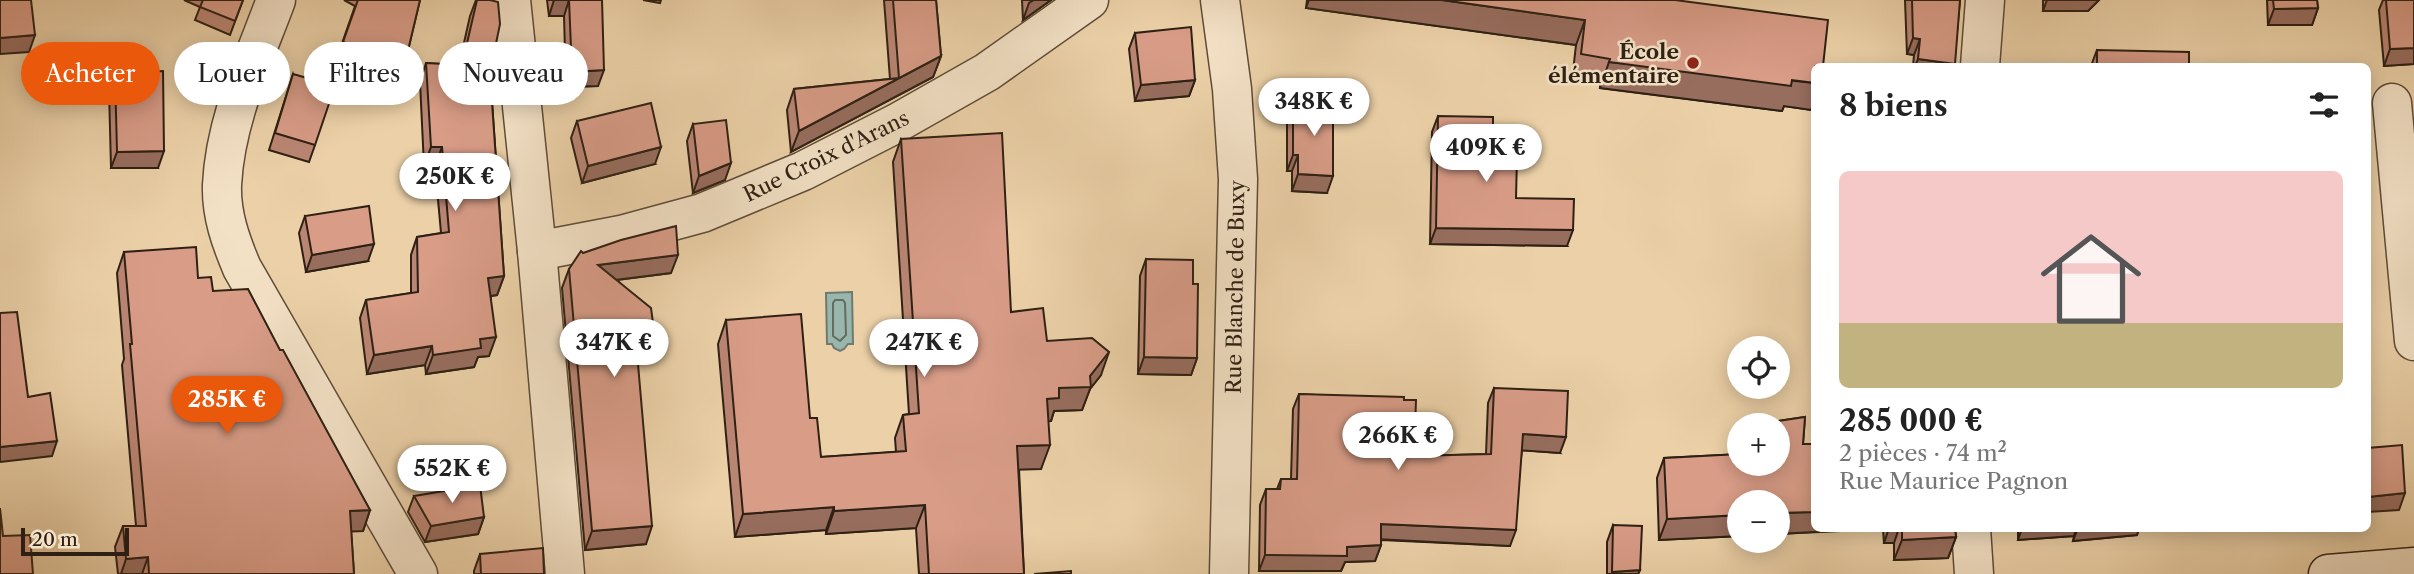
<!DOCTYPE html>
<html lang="fr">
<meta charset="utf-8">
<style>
:root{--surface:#fff;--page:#f6f6f6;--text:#222;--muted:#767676;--accent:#ea580c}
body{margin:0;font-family:"Libre Caslon Text",serif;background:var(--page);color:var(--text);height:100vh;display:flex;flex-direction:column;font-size:26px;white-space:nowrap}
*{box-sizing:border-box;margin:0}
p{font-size:23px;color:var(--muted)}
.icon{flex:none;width:38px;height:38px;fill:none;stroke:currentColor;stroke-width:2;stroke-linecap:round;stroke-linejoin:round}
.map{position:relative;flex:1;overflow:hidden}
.drawer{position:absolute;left:1811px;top:63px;width:560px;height:469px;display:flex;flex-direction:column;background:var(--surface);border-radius:10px;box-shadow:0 4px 18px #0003}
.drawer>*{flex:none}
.banner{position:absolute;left:21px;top:42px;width:665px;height:63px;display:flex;gap:14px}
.tools{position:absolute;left:1727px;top:336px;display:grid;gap:14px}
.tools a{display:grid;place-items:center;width:63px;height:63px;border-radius:50%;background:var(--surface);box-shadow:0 4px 18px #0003;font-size:35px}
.scale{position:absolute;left:21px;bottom:18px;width:108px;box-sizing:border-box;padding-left:7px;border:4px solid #2e2014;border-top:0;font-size:19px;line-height:24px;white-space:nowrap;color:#2e2014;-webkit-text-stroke:5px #f3e1c6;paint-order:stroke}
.price{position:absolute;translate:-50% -60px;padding:0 16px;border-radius:24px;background:#fff;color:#222;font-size:23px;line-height:46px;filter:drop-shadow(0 2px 4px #0008)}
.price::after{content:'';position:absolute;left:50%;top:42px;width:21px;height:16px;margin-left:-10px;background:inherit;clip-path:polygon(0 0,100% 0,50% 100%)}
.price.selected{background:var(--accent);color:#fff}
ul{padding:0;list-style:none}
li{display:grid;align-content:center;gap:14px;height:371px;padding:0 28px}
li span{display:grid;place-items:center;height:217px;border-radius:10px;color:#555}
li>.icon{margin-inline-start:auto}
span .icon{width:126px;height:126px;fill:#fffc;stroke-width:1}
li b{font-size:30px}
h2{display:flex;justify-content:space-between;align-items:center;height:84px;padding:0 28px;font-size:30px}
.chip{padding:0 24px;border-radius:32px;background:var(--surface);box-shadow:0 4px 18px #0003;font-size:24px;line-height:63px}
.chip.selected{background:var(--accent);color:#fff}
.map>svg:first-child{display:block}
.water{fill:#99b6ad;stroke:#6e7a70;stroke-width:2}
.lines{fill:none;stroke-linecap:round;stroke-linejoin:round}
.shore{stroke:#646b60;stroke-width:2}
.street-casing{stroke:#5e4c39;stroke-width:41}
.secondary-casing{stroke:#2e2014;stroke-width:41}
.street{stroke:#f3e1c6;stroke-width:38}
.secondary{stroke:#f3e1c6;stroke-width:38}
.wall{fill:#ba8674;stroke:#2e2014;stroke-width:2}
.shaded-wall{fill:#976d5e;stroke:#2e2014;stroke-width:2}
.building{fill:#d89c87;stroke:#2e2014;stroke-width:2}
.poi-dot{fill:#8f2418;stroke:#f3e1c6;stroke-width:2.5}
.labels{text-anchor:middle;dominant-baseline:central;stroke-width:5;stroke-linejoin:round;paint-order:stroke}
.poi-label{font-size:21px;font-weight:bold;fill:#2e2014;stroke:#f3e1c6;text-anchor:end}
.street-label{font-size:21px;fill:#2e2014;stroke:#f3e1c6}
</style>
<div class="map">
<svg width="2414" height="574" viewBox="0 0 2414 574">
<rect width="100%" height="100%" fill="#ecd1a8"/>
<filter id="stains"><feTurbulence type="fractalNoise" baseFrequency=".00286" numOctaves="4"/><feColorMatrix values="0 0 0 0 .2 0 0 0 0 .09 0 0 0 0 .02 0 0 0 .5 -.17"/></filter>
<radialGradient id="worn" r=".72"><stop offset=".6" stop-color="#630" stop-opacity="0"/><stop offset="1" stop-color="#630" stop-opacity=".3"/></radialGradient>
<path class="water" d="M852 292 853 344H848L844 349 840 351 834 348 832 344H827L826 293Z"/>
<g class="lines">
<path class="shore" d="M835 300H843L845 303 846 335 840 341 833 336V303Z"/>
<defs>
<g id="street">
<path d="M276 0C254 59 225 121 222 185 221 215 231 242 242 268L418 574"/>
<path d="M511 0 537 251 565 574"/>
<path d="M1220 0 1232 89 1238 179 1229 574"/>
<path d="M1980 66 1985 0"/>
<path d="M2392 103 2414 341"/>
<path d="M537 251 621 235 702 213 803 171 897 123 987 72 1089 0"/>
<path d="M1971 528 1974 574"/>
</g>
<path id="secondary" d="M2328 574 2414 567"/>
</defs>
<use href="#street" class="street-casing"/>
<use href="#secondary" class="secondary-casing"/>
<use href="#street" class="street"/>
<use href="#secondary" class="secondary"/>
</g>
<g class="wall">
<path d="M184 0H243L230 35 195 20 200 7Z"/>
<path d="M344 0H420L405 63 399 79 337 58 355 6Z"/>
<path d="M476 0 490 73 504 276 497 295 491 296 489 356 478 357 474 367 426 374 425 365 367 374 360 318 366 300 411 293V255L417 237 441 233 435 166H424L420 82 426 63 459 65 470 16Z"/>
<path d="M547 0H602L598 86 566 87 564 16H549Z"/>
<path d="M643 0H661L660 3Z"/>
<path d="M884 0H936L941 56 933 77 791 152 787 110 794 89 890 79Z"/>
<path d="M1022 0H1051L1023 20Z"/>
<path d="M1307 0H1675L1815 66V99L1811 110 1784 106 1782 111 1600 88V84L1572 80 1576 45 1306 8Z"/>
<path d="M1905 0H1960L1954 66H1913L1914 55 1907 54Z"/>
<path d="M2043 0H2099L2088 11H2043Z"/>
<path d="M2267 0H2317L2318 8 2312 25H2268Z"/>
<path d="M2383 0H2414V64L2384 66 2379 10Z"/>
<path d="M1135 33 1195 80 1189 96 1135 101 1129 49Z"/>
<path d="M2097 50 2189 66H2091Z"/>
<path d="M115 74 158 168H111L109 90Z"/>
<path d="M293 74 315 145 309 162 269 150Z"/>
<path d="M1293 104 1327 193 1292 191V171H1287V120Z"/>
<path d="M1438 116 1493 156 1516 198 1567 246 1430 244 1432 132Z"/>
<path d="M577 121 655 164 582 183 571 138Z"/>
<path d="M693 124 725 180 693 193 687 141Z"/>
<path d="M901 139 1011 312 1047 341 1101 375 1090 389 1082 410 1054 411 1051 421H1048L1041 469H1019L1024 574H919L916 528 826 534V530L735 537 718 344 726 320 810 418 821 457 896 452 895 438 903 415 909 414 893 162Z"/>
<path d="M305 216 368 261 306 272 299 233Z"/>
<path d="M124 252 198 278 280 350 370 510 363 531H351L354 574H118L115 547 123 526H136L122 365 124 359 117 273Z"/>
<path d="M583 253 671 273 617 280 653 323 646 341 637 351 646 544 585 550 562 288 569 269Z"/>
<path d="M1146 259 1193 284 1197 358 1191 375 1138 374 1140 276Z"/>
<path d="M1494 388 1560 453 1522 450 1510 546 1381 540V545L1375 561 1345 562 1341 571H1259L1260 505 1266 489H1277L1281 479H1291L1293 409 1299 394 1404 400 1414 456 1486 454 1488 403Z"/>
<path d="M1805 417 1803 444H1815V528H1955L1956 537 1948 558 1894 560V543H1884L1883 529 1778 534V502H1740V536L1659 540 1657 478 1664 458 1740 454V464H1778V425H1771L1772 422Z"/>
<path d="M414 496 484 517 478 534 425 542 408 512Z"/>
<path d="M1613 525 1640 570 1638 574H1607V542Z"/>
<path d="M2018 528H2139L2137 535 2073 541 2074 536 2018 540Z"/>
<path d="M480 554 544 574H474V571Z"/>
</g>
<g class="shaded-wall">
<path d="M554 0H569L564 16H549Z"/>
<path d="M1034 0H1051L1023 20 1029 3Z"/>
<path d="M1309 0H1442L1585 20 1576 45 1306 8Z"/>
<path d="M2047 0H2099L2088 11H2043Z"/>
<path d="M2318 8 2312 25H2268L2274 9Z"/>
<path d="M35 35 29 52 0 54V38Z"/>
<path d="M1913 38 1920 39 1914 55 1907 54Z"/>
<path d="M2414 48V64L2384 66 2390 49Z"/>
<path d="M941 56 933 77 791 152 799 131Z"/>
<path d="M1918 59 1955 64 1954 66H1915Z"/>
<path d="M1609 62 1815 83V99L1811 110 1784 106 1782 111 1600 88Z"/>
<path d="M604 70 598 86 566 87 572 72Z"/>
<path d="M1195 80 1189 96 1135 101 1141 85Z"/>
<path d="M431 147H442L435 166H424Z"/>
<path d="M661 147 655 164 582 183 588 166Z"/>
<path d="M164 151 158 168H111L117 152Z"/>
<path d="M1293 155H1298L1292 171H1287Z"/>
<path d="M731 163 725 180 693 193 699 176Z"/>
<path d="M1298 174 1333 176 1327 193 1292 191Z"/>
<path d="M1436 228 1573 230 1567 246 1430 244Z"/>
<path d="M374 244 368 261 306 272 312 255Z"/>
<path d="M678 255 671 273 591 283 598 265Z"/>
<path d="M504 276 497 295 481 297 488 278Z"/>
<path d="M653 323 646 341 630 360 636 341Z"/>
<path d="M496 337 489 356 478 357 474 367 426 374 433 355 480 339Z"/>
<path d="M432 346 425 365 367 374 374 355Z"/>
<path d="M1109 352 1101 375 1090 389 1082 410 1054 411 1051 421 1038 422 1047 399 1059 388 1090 376Z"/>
<path d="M1144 357 1197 358 1191 375 1138 374Z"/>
<path d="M1523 434 1566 437 1560 453 1517 450Z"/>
<path d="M57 441 52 456 0 462V447Z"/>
<path d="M1050 445 1041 469 1009 470 1017 446Z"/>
<path d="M2405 493 2399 510 2368 512V497Z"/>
<path d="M925 505 916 528 826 534 834 511Z"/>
<path d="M834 507 826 530 735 537 743 514Z"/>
<path d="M370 510 363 531 342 532 350 511Z"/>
<path d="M1815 512V528H1883L1778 534V513Z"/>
<path d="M1740 515V536L1659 540 1667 519Z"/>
<path d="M484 517 478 534 425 542 431 526Z"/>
<path d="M1381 524 1516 530 1510 546 1375 539Z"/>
<path d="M652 526 646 544 585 550 592 531Z"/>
<path d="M1889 528H1899L1894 543H1884Z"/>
<path d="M2022 528H2076L2074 536 2018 540Z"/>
<path d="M2078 528H2139L2137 535 2073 541Z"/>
<path d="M1956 537 1948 558 1894 560 1902 540Z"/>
<path d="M1381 545 1375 561 1345 562 1341 571H1259L1265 555 1347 547Z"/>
<path d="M148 557 142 574H121L126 559Z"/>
<path d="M1640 570 1638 574H1612V572Z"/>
</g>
<g class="building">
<path d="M0 0H31L35 35 0 38Z"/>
<path d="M203 0H243L235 21 200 7Z"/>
<path d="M358 0H420L405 63 343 42Z"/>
<path d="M477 0H490L498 2 500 24 490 73 504 276 488 278 496 337 480 339 481 348 433 355 432 346 374 355 366 300 418 292 417 237 449 232 442 147H431L426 63 462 65Z"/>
<path d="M569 0H602L604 70 572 72Z"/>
<path d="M893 0H936L941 56 799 131 794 89 899 78Z"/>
<path d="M1442 0H1675L1828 20 1823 66H1815V83L1792 80 1791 86 1609 62 1610 59 1581 54 1585 20Z"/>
<path d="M1912 0H1960L1955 64 1918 59 1920 39 1913 38Z"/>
<path d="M2273 0H2317L2318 8 2274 9Z"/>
<path d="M2386 0H2414V48L2390 49Z"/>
<path d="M1191 27 1195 80 1141 85 1135 33Z"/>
<path d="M2097 50 2189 52V66H2097Z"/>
<path d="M163 71 164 151 117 152 115 74Z"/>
<path d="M293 74 335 86 315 145 275 133Z"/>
<path d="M1333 102V176L1298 174V155H1293V104Z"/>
<path d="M651 103 661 147 588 166 577 121Z"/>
<path d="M1438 116 1493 117V156L1517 157 1516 198 1574 199 1573 230 1436 228Z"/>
<path d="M726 120 731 163 699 176 693 124Z"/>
<path d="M1002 133 1011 312 1043 308 1047 341 1092 338 1109 352 1090 376 1091 387 1059 388V398L1047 399 1050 445 1017 446 1024 574H929L925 505 834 511V507L743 514 726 320 801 314 810 418H817L821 457 906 451 903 415 919 413 901 139Z"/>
<path d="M369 206 374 244 312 255 305 216Z"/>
<path d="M676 226 678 255 598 265 651 308 653 323 636 341 652 526 592 531 569 269 581 251 583 253 621 240Z"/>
<path d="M196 247 198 278 211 277 213 291 248 289 280 350H283L370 510 350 511 354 574H149L148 557 126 559 123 526H146L130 344H132L124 252Z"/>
<path d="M1146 259 1193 260V284H1198L1197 358 1144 357Z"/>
<path d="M17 312 28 397 50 393 57 441 0 447V313Z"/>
<path d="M1494 388 1568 391 1566 437 1523 434 1516 530 1381 524V545L1347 547V556L1265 555 1266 489H1280L1281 479H1297L1299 394 1404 397V400H1416L1414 456 1491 454Z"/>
<path d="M1805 417 1803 444H1815V512L1778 513V502H1740V515L1667 519 1664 458 1740 454V464H1778V425H1772V422Z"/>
<path d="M2402 445 2405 493 2368 497V448Z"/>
<path d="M480 485 484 517 431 526 414 496Z"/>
<path d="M0 508 3 536 30 535 33 574H0Z"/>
<path d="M1613 525 1642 526 1640 570 1612 572Z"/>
<path d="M1902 528H1955L1956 537 1902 540Z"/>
<path d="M543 548 544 574H481L480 554Z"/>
<path d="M1071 571V574H1034Z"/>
</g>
<circle class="poi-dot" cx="1693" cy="63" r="7"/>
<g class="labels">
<g class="poi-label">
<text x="1679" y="51">École<tspan x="1679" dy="24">élémentaire</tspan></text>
</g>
<g class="street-label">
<text transform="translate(826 156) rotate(-26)">Rue Croix d'Arans</text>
<text transform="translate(1235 287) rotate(-89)">Rue Blanche de Buxy</text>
</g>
</g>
<rect width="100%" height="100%" filter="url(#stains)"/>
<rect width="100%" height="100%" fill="url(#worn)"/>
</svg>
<div class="tools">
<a><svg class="icon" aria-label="locate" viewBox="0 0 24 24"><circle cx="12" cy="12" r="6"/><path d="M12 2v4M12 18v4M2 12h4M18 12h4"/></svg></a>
<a>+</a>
<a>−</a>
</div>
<div class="scale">20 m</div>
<b class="price" style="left:1314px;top:138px">348K €</b>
<b class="price" style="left:1486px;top:184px">409K €</b>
<b class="price" style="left:455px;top:213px">250K €</b>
<b class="price" style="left:614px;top:379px">347K €</b>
<b class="price" style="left:924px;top:379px">247K €</b>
<b class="price selected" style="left:227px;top:436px">285K €</b>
<b class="price" style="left:1398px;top:472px">266K €</b>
<b class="price" style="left:452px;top:505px">552K €</b>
<div class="banner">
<a class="chip selected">Acheter</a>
<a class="chip">Louer</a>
<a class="chip">Filtres</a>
<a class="chip">Nouveau</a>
</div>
<section class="drawer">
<h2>8 biens<svg class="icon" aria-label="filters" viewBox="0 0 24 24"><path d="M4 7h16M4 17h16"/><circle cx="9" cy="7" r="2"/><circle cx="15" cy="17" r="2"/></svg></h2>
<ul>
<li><span style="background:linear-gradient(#f6c9c9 70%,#c2b280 0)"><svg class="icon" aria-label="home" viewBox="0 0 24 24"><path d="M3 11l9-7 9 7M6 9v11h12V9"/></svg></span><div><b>285 000 €</b><p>2 pièces · 74 m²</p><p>Rue Maurice Pagnon</p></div></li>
</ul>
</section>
</div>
